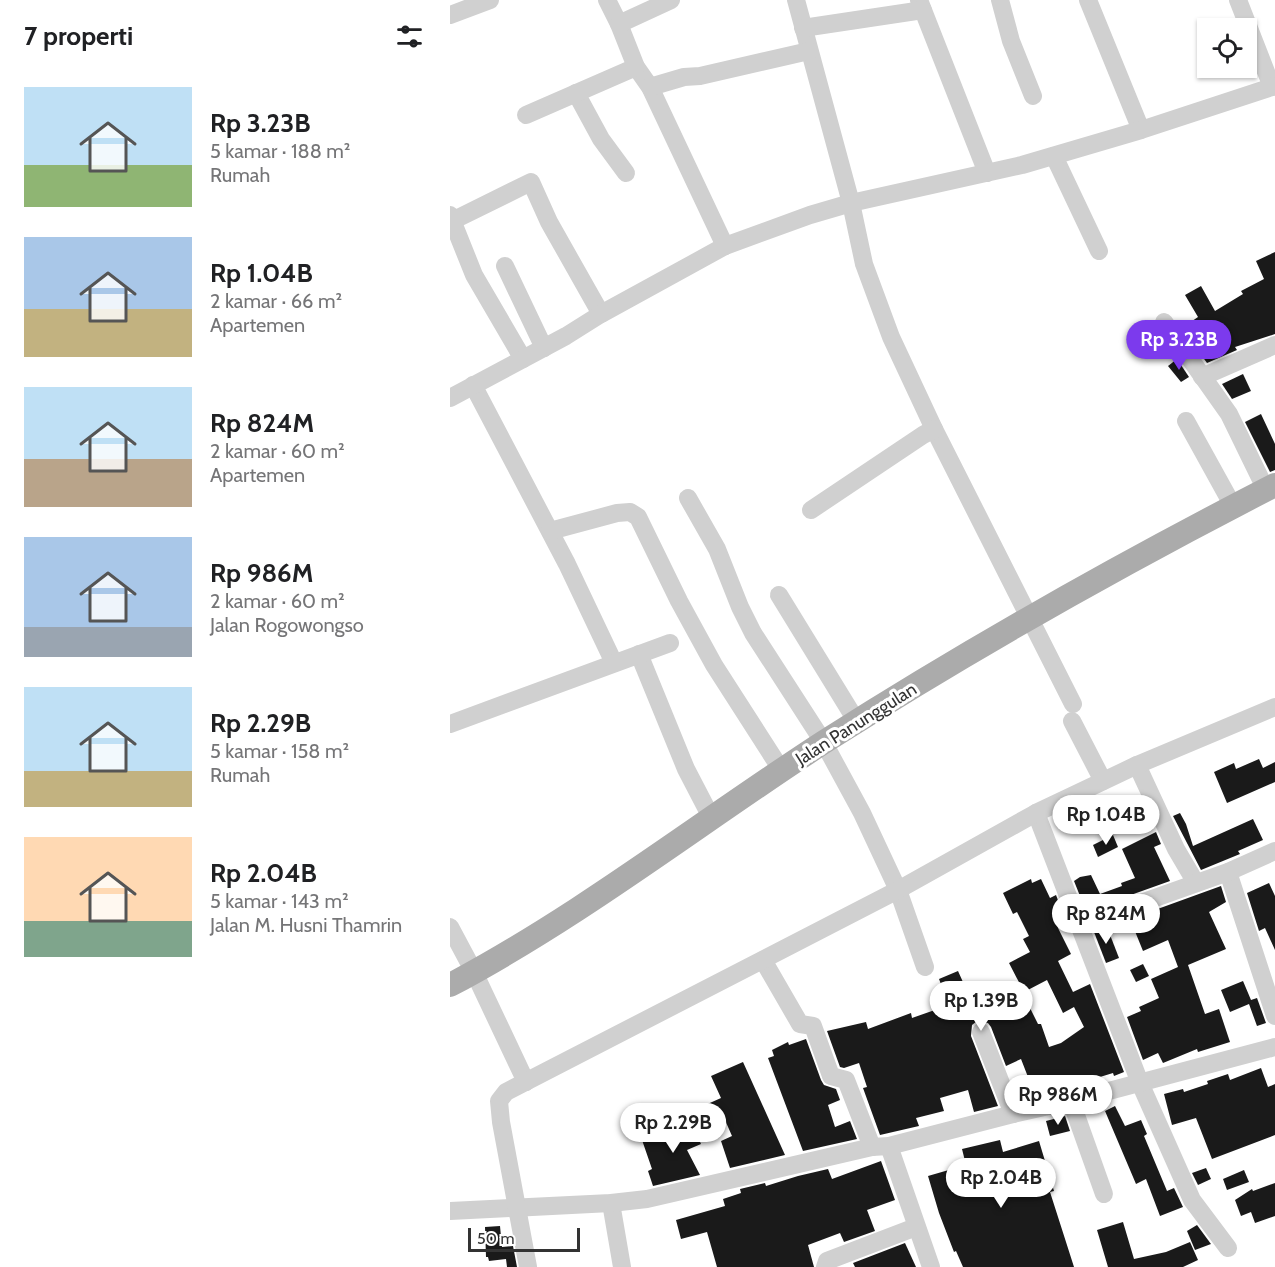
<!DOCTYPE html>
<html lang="id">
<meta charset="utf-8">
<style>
:root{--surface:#fff;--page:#f2f2f2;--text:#202124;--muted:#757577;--accent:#7c3aed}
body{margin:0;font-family:Cabin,sans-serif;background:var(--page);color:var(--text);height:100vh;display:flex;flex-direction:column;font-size:22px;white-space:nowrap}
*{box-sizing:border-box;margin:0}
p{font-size:20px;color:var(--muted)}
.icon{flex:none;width:33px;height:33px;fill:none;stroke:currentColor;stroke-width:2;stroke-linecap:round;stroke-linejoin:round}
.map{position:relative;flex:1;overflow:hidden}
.side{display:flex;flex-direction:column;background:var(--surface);width:450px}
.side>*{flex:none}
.fabs{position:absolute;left:747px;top:18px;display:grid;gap:12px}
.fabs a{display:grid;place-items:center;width:60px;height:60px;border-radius:0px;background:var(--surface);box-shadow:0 2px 4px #0004;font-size:30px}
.scale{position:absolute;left:18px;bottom:15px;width:112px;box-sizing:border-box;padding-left:6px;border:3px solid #333;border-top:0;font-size:16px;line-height:21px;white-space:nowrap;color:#333;-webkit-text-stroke:4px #fff;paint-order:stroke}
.price{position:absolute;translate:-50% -51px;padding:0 14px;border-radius:21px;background:#fff;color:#222;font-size:20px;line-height:39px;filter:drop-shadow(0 2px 3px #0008)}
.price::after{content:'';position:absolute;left:50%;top:36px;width:18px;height:14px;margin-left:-9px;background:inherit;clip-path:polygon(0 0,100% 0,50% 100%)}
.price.current{background:var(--accent);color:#fff}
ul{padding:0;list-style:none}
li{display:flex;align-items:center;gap:18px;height:150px;padding:0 24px}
li span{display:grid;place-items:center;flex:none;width:168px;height:120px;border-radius:0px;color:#555}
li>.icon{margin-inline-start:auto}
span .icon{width:72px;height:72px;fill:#fffc;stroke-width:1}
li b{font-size:26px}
h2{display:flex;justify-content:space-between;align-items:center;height:72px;padding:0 24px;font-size:26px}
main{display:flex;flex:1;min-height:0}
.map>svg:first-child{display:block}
.building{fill:#1a1a1a}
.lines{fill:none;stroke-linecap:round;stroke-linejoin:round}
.minor{stroke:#d0d0d0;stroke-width:18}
.major{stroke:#ababab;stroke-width:24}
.labels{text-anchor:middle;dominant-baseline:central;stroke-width:6;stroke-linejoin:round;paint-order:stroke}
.street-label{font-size:18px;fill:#333;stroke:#fff}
</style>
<main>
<section class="side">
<h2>7 properti<svg class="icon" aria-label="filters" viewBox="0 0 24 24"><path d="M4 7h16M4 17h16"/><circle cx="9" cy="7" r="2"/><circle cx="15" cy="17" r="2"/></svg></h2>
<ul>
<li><span style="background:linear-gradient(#bfe0f5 65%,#8fb573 0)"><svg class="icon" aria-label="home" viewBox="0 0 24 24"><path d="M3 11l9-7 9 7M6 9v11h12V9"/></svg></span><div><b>Rp 3.23B</b><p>5 kamar · 188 m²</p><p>Rumah</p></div></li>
<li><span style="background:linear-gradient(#a9c7e8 60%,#c2b280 0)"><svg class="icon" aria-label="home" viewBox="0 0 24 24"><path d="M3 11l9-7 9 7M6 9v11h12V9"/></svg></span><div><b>Rp 1.04B</b><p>2 kamar · 66 m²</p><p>Apartemen</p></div></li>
<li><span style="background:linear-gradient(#bfe0f5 60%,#b9a48a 0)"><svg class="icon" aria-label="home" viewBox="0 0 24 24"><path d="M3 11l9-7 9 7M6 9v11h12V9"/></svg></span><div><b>Rp 824M</b><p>2 kamar · 60 m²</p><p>Apartemen</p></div></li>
<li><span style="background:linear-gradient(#a9c7e8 75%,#9aa5b1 0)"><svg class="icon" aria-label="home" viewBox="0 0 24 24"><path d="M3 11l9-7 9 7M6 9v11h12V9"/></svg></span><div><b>Rp 986M</b><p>2 kamar · 60 m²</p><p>Jalan Rogowongso</p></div></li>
<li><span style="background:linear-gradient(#bfe0f5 70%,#c2b280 0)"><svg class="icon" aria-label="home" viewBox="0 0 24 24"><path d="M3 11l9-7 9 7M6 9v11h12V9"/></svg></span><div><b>Rp 2.29B</b><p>5 kamar · 158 m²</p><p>Rumah</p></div></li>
<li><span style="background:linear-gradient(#ffd9b3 70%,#7fa58c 0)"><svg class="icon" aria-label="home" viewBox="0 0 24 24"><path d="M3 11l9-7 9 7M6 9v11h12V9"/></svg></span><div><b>Rp 2.04B</b><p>5 kamar · 143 m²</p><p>Jalan M. Husni Thamrin</p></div></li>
</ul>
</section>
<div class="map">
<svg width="825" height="1267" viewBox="0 0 825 1267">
<rect width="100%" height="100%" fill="#fff"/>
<g class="building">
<path d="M825 252V334L785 347 787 350 757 363 732 328 748 317 735 295 751 286 765 311 793 294 791 291 814 279 806 261Z"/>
<path d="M727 359 739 377 731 382 718 366Z"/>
<path d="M793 374 801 391 782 399 772 384Z"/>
<path d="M811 414 825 444V470L820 472 795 422Z"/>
<path d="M809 759 813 768 825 762V782L777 803 764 772 784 763 786 769Z"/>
<path d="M730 813 736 824 743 846 803 819 813 840 788 851 790 854 751 870 723 816Z"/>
<path d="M706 832 711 844 704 847 720 881 636 911 624 881 630 877 641 875 650 894 672 886 671 883 685 878 672 849Z"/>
<path d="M663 835 668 847 648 857 643 845Z"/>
<path d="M581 879 582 883 591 879 600 898 606 895 617 924 608 928 621 954 608 961 623 992 640 984 674 1072 664 1076 663 1073 614 1088 612 1084 585 1095 571 1059 556 1066 541 1027 538 1023 527 1021 522 1025 521 1036 548 1106 524 1112 518 1090 490 1098 494 1111 466 1118 469 1126 430 1135 413 1088 417 1087 409 1063 394 1068 390 1067 377 1031 416 1022 418 1029 461 1013 462 1018 499 1005 489 979 508 971 517 991 572 992 588 1024H591L599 1047 611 1043 634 1027 624 1007 613 1013 597 980 574 992 559 963 580 952 573 939 579 936 567 912 563 914 553 893Z"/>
<path d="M819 883 825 896V950L815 928 809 931 797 893Z"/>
<path d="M771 886 776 902 759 912 776 949 738 965 755 1014 769 1009 780 1042 748 1052 747 1049 713 1063 708 1053 693 1060 677 1017 691 1011 689 1007 709 998 701 979 728 967 718 940 693 951 680 919Z"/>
<path d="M657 927 669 958 656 963 644 932Z"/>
<path d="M693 964 699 976 686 982 680 970Z"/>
<path d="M793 981 801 1000 807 998 816 1023 807 1026 799 1004 780 1012 771 990Z"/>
<path d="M356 1039 371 1080 374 1085 386 1089 390 1100 378 1105 385 1127 400 1121 407 1139 353 1151 318 1058 324 1056 322 1050 338 1042 339 1045Z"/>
<path d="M293 1062 335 1155 280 1168 271 1141 282 1136 271 1111 249 1121 244 1110 271 1098 261 1076Z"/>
<path d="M811 1068 818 1087 825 1084V1135L762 1159 746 1118 722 1125 714 1094 733 1089 734 1092 758 1084 757 1081 778 1074 780 1080Z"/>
<path d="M665 1106 675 1126 691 1120 697 1134 694 1136 717 1191 724 1188 733 1207 710 1216 696 1179 686 1184 655 1111Z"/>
<path d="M238 1115 251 1144 237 1150 250 1175 203 1186 198 1171 202 1169 192 1140 204 1135 207 1142 229 1133 224 1122Z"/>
<path d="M615 1116 620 1131 600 1136 596 1121Z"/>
<path d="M550 1140 553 1152 589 1141 604 1191 600 1192 624 1267H513L506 1251 504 1252 489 1213 478 1176 516 1165 512 1149Z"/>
<path d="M431 1161 445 1200 417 1210 425 1231 394 1242 390 1233 358 1245 364 1267H267L257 1232 231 1239 226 1220 275 1206 273 1199 291 1193 290 1189 315 1183 316 1186 348 1176 378 1169 382 1179Z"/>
<path d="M756 1168 761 1179 748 1185 742 1173Z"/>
<path d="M794 1170 799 1182 777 1190 773 1179Z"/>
<path d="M825 1183V1216L805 1223 801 1212 791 1216 785 1200 802 1189 803 1191Z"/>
<path d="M673 1222 684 1259 716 1252 740 1242 748 1260 733 1267H658L647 1230Z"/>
<path d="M747 1225 761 1244 745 1250 737 1231Z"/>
<path d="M50 1226 52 1247 63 1246 67 1267H57L56 1259 39 1261 38 1257H36L35 1227Z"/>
<path d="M455 1243 466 1267H405L403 1263Z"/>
</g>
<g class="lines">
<g class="minor">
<path d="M157 0 169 24 186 67 200 87 275 246"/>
<path d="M346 0 401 203 414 264 441 337 484 429 623 704"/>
<path d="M469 0 537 173"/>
<path d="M550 0 561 41 583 96"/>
<path d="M638 0 691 130"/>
<path d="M788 0 822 87"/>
<path d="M0 15 40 0"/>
<path d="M169 24 221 0"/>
<path d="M353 28 473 10"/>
<path d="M200 87 234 77 250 76 359 51"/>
<path d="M126 93 151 139 176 173"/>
<path d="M76 115 186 67"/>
<path d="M604 156 649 251"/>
<path d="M0 215 24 275 73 359"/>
<path d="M2 221 81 182 99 222 151 314"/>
<path d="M55 266 94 348"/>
<path d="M714 322 779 414 816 490"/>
<path d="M752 377 825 345"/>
<path d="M23 385 117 564 164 663"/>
<path d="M0 398 116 336 151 314 275 246 360 215 401 203 572 165 691 130 825 86"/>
<path d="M736 421 783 506"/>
<path d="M238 498 267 549 290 607 303 633 374 743 412 813 448 890 475 967"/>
<path d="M361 510 473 435 484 429"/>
<path d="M100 531 167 513 180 512 188 517 229 601 264 665 332 771"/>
<path d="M329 595 407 722"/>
<path d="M189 654 236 769 262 819"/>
<path d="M622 721 653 781"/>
<path d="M0 724 220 643"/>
<path d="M687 765 726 849 746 883"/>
<path d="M586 813 690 1083 742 1200 778 1248"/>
<path d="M778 872 825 1016"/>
<path d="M629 925 778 872 825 851"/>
<path d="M0 927 24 972 76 1082"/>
<path d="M313 960 350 1024 363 1026 381 1076 396 1080 422 1147"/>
<path d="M531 1032 563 1114"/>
<path d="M621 1101 654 1194"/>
<path d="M439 1146 481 1267"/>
<path d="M161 1203 172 1267"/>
<path d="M0 1211 161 1203 197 1199 422 1147 439 1146 563 1114 621 1101 825 1047"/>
<path d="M78 1267 51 1122 49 1101 56 1092 448 890 586 813 687 765 825 707"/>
<path d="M375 1267 377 1261 466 1227"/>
</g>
<path class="major" d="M0 985C132 915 249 823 374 742 520 649 671 564 825 485"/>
</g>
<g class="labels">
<g class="street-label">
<text transform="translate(406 724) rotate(-32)">Jalan Panunggulan</text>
</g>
</g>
</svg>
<div class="fabs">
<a><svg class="icon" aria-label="locate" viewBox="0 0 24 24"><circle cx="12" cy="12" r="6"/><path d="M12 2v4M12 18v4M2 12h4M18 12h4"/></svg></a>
</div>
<div class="scale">50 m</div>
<b class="price current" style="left:729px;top:371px">Rp 3.23B</b>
<b class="price" style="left:656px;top:846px">Rp 1.04B</b>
<b class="price" style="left:656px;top:945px">Rp 824M</b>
<b class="price" style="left:531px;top:1032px">Rp 1.39B</b>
<b class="price" style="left:608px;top:1126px">Rp 986M</b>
<b class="price" style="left:223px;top:1154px">Rp 2.29B</b>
<b class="price" style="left:551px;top:1209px">Rp 2.04B</b>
</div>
</main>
